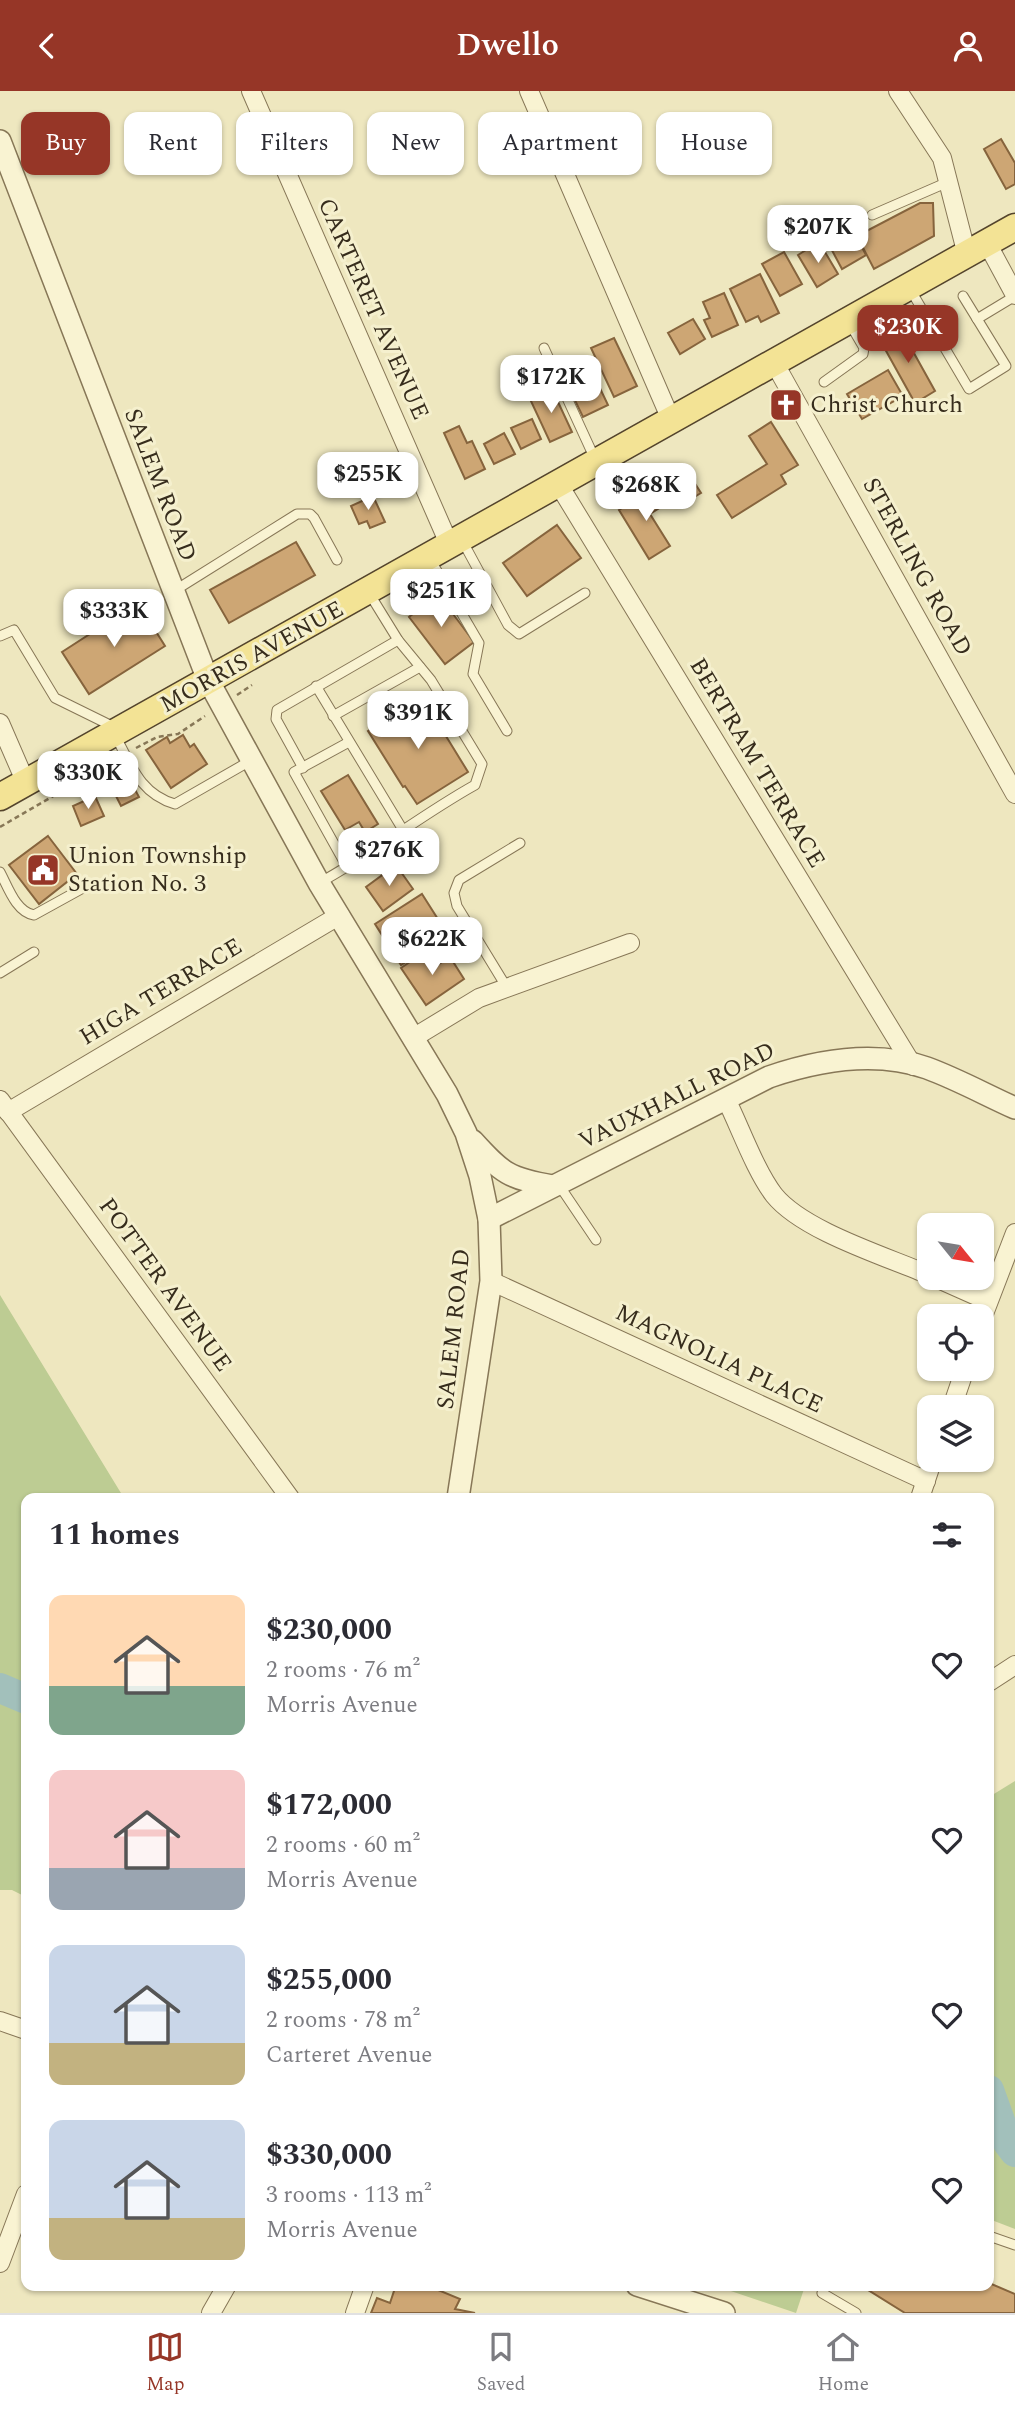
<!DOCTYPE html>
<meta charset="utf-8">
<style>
:root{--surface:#fff;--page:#f7f7f7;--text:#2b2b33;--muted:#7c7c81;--line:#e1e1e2;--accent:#963627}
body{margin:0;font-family:Spectral,serif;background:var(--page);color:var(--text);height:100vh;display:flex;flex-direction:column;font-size:26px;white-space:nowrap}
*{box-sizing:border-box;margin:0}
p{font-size:23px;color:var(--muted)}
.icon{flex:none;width:38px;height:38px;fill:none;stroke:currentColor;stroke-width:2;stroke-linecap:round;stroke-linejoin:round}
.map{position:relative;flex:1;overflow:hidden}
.side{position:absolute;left:21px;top:1402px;width:973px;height:798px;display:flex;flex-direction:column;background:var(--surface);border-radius:14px;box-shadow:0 2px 5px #0004}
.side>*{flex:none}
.top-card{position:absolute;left:21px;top:21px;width:973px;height:63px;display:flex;gap:14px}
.needle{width:46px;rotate:120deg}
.buttons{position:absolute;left:917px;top:1122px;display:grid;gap:14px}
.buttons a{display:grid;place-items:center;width:77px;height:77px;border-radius:14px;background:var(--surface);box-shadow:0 2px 5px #0004;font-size:35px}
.price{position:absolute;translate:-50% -60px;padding:0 16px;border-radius:14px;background:#fff;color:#222;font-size:23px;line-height:46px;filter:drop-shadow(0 2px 4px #0008)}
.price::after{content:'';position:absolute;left:50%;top:42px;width:21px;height:16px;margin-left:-10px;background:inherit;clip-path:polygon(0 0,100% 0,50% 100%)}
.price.current{background:var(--accent);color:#fff}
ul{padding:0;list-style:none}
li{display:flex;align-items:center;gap:21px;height:175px;padding:0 28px}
li span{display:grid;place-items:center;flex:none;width:196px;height:140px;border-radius:14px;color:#555}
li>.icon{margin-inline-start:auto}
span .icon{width:84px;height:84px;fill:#fffc;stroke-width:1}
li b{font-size:30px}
h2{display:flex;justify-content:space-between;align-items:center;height:84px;padding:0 28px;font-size:30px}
.pill{padding:0 24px;border-radius:14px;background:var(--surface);box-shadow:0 2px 5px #0004;font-size:24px;line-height:63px}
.pill.current{background:var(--accent);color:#fff}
header{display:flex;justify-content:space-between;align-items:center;height:91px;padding:0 28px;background:var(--accent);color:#fff;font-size:32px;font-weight:600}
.dock{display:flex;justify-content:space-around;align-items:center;height:98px;border-top:2px solid var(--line);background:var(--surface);font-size:19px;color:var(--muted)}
.dock a{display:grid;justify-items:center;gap:4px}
.dock .current{color:var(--accent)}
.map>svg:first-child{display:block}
.green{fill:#bdcc93}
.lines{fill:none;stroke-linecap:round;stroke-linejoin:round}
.river{stroke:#a2c0bb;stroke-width:30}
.building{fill:#cda674;stroke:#86643d;stroke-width:2}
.service-casing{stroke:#877757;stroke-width:11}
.minor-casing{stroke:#877757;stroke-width:20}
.tertiary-casing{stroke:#877757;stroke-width:24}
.primary-casing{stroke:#54442c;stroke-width:29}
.path{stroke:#877757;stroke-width:2.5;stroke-dasharray:5 3.5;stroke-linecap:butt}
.service{stroke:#f9f3d2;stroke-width:9}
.minor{stroke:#f9f3d2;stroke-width:18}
.tertiary{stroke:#f9f3d2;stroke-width:21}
.primary{stroke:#f3e395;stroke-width:26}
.labels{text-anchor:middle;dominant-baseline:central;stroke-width:6;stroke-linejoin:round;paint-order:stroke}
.street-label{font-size:24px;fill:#362c1c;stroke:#f5f0ce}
.poi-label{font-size:24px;fill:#362c1c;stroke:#f5f0ce;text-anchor:start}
</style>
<header><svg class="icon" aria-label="back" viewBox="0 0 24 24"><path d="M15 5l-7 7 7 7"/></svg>Dwello<svg class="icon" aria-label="person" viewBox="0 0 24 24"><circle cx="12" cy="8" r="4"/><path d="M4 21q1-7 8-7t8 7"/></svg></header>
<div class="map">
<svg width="1015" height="2222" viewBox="0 0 1015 2222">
<rect width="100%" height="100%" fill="#eee7bf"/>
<g class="green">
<path d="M0 1204 124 1407H26V1806L12 1799H0Z"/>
<path d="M1015 1690V2138L989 2128V1706Z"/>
<path d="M716 2195H805L796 2222Z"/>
</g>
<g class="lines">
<g class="river">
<path d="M0 1597 26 1608"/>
<path d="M989 1999 1008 2052 1015 2061"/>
</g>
</g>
<g class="building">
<path d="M1001 48 1015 72V93L1006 98 984 58Z"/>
<path d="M920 112H933L934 145 874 178 857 145Z"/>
<path d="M852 137 866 164 842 178 827 150Z"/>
<path d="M819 151 838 183 817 196 798 164Z"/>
<path d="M784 161 802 193 780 205 762 173Z"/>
<path d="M760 183 779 222 761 231 758 225 746 231 730 198Z"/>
<path d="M724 202 738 234 712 246 704 229 710 227 703 211Z"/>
<path d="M693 228 705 248 680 263 668 242Z"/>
<path d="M900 237 935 300 915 312 880 249Z"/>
<path d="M614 247 637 295 614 306 591 257Z"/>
<path d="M888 279 903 305 862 328 847 303Z"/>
<path d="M597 291 608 314 583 326 572 303Z"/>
<path d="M552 298 572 341 550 351 530 308Z"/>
<path d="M532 328 541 348 521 358 511 337Z"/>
<path d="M771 331 798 374 781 384 786 393 732 427 717 404 767 373 749 345Z"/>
<path d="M459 335 467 352 472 350 485 378 465 388 444 342Z"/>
<path d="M504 342 515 363 494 373 484 353Z"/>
<path d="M683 374 701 402 679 415 659 390Z"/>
<path d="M654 397 664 414 650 423 670 455 649 468 619 419Z"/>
<path d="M373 405 385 431 370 437 367 430 359 433 351 415Z"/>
<path d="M557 434 581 467 527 505 503 472Z"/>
<path d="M296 451 315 484 229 532 210 499Z"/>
<path d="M438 503 474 551 445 573 409 526Z"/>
<path d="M138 512 165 555 89 603 62 561Z"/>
<path d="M422 606 468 681 417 713 405 695 403 696 368 640Z"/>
<path d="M183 644 190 656 194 653 207 673 171 697 146 659 167 646 170 652Z"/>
<path d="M348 684 378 733 365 741 359 731 345 739 321 700Z"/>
<path d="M132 693 139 706 121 715 114 701Z"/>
<path d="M95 705 104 725 81 735 73 715Z"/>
<path d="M48 745 77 783 39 813 9 774Z"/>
<path d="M396 774 413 798 383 820 366 796Z"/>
<path d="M422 803 448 844 401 874 375 833Z"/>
<path d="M426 860 436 875 450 866 464 888 426 914 401 877Z"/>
<path d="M989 2192 1015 2203V2222H905L860 2194Z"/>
<path d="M396 2194H426L460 2208 455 2218 475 2222H371L377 2207 390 2212Z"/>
</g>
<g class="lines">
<defs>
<g id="service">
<path d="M872 124 948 91"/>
<path d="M910 198 969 298 1006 275 963 205"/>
<path d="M977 228 1015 205"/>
<path d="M544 257 595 368"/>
<path d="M824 291 863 263 864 257 850 233"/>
<path d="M463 451 508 534 519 543 585 502"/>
<path d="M430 468 479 552 473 583 507 640"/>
<path d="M174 500 297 423H310L314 427 337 469"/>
<path d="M0 545 14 539 55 607 116 637"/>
<path d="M316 595 403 739"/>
<path d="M333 625 420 576"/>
<path d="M115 644C131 674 140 703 175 713L250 670"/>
<path d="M303 677 276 628 277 619 398 549"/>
<path d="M347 776 294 681 349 651"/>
<path d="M0 781C8 796 16 821 34 824L83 797"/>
<path d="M319 792C374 762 421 724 475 694L482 673 431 589 398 549 369 502"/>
<path d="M0 882 34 861"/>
<path d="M507 897 457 815 454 802 459 789 520 752"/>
<path d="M559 1094 596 1149"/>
<path d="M989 2145 1015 2154"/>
<path d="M825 2194 822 2202 856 2222"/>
</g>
<g id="minor">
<path d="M251 0 450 455"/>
<path d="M529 0 672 331"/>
<path d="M898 0 942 67 967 164"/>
<path d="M987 152 1015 204"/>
<path d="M775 273 1015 703"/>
<path d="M559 394 913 975"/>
<path d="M0 632 26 692"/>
<path d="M413 947 479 907 630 852"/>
<path d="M726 1008C740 1036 755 1079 774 1104 803 1140 885 1165 929 1184"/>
<path d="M0 1009 290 1407"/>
<path d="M8 1021 340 824"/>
<path d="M934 1186 988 1210"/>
<path d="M491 1190 926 1390"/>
<path d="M982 1228 1015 1142"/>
<path d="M952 1316 965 1278"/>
<path d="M920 1407 933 1368"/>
<path d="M989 1591 1015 1574"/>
<path d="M0 1930 26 1939"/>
<path d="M0 2172 26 2103"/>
<path d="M211 2222 227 2194"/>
<path d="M355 2222 365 2194"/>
</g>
<g id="tertiary">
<path d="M0 50 208 589 319 792 447 1003 466 1042 480 1085 489 1128 491 1190 458 1407"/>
<path d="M473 1050C502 1082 509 1088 553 1095"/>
<path d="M489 1128 769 986C819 969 875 959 927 977 957 988 986 1004 1015 1017"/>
<path d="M637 2194 724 2222"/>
</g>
<path id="primary" d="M0 706 1015 136"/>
</defs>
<use href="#service" class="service-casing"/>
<use href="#minor" class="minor-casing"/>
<use href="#tertiary" class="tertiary-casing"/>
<use href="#primary" class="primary-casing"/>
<g class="path">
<path d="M237 604 252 594"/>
<path d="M136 657 157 646 178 643 205 625"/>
<path d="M0 736 115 669"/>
</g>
<use href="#service" class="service"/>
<use href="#minor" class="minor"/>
<use href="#tertiary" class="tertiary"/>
<use href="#primary" class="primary"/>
</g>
<defs>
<symbol id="church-square" viewBox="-11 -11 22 22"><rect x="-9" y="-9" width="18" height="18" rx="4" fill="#963627" stroke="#f5f0ce"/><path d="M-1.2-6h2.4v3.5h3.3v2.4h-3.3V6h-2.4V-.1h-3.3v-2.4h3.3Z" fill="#fff"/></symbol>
<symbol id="civic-square" viewBox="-11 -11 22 22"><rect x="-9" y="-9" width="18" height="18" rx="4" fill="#963627" stroke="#f5f0ce"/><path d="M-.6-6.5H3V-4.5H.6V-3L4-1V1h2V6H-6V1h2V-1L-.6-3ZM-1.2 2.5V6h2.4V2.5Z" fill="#fff"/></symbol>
</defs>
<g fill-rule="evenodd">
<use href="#church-square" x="767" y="295" width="38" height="38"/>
<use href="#civic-square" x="24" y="760" width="38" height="38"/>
</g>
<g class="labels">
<g class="street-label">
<text transform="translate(373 218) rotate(66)">CARTERET AVENUE</text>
<text transform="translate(160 394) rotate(69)">SALEM ROAD</text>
<text transform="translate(917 476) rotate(61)">STERLING ROAD</text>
<text transform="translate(252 566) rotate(-29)">MORRIS AVENUE</text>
<text transform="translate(757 672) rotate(59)">BERTRAM TERRACE</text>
<text transform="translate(161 901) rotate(-31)">HIGA TERRACE</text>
<text transform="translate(677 1005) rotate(-26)">VAUXHALL ROAD</text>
<text transform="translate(165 1194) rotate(54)">POTTER AVENUE</text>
<text transform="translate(454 1238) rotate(-84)">SALEM ROAD</text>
<text transform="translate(719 1268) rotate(25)">MAGNOLIA PLACE</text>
</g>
<g class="poi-label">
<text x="810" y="314">Christ Church</text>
<text x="68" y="765">Union Township<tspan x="68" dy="28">Station No. 3</tspan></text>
</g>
</g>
</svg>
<div class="buttons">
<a><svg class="needle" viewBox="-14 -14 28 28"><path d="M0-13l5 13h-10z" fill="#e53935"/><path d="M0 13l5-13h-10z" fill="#7c7c81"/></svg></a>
<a><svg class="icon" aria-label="locate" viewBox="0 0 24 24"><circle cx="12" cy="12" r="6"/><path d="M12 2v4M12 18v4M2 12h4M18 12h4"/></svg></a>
<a><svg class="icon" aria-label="layers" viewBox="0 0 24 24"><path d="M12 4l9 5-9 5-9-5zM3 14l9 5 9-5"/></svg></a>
</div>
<b class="price" style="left:818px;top:174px">$207K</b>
<b class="price current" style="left:908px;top:274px">$230K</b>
<b class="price" style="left:551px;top:324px">$172K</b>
<b class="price" style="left:368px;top:421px">$255K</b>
<b class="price" style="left:646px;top:432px">$268K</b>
<b class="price" style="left:441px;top:538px">$251K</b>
<b class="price" style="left:114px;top:558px">$333K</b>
<b class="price" style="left:418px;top:660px">$391K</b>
<b class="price" style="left:88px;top:720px">$330K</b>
<b class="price" style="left:389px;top:797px">$276K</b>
<b class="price" style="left:432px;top:886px">$622K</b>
<div class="top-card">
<a class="pill current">Buy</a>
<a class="pill">Rent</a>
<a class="pill">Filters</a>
<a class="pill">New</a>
<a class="pill">Apartment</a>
<a class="pill">House</a>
</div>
<section class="side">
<h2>11 homes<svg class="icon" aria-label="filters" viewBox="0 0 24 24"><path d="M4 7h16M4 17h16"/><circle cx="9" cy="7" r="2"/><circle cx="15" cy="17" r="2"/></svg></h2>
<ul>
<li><span style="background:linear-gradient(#ffd9b3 65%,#7fa58c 0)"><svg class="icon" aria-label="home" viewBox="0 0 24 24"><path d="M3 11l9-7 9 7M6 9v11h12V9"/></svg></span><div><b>$230,000</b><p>2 rooms · 76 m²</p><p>Morris Avenue</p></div><svg class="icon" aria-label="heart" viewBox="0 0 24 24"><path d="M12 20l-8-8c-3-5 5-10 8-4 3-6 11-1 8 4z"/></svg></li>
<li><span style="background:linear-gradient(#f6c9c9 70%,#9aa5b1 0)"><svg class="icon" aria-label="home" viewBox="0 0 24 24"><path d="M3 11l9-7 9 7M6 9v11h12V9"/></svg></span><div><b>$172,000</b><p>2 rooms · 60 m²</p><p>Morris Avenue</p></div><svg class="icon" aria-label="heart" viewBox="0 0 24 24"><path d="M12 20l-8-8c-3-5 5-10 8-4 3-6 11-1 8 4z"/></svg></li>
<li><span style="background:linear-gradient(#c9d6e8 70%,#c2b280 0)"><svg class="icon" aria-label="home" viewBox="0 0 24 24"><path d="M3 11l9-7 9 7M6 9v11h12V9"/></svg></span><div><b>$255,000</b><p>2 rooms · 78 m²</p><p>Carteret Avenue</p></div><svg class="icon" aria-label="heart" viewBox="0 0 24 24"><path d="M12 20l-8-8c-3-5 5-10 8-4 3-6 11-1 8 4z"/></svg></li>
<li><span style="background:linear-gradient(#c9d6e8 70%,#c2b280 0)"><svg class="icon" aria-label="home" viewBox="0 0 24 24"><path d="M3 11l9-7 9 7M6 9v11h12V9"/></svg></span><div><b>$330,000</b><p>3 rooms · 113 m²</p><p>Morris Avenue</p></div><svg class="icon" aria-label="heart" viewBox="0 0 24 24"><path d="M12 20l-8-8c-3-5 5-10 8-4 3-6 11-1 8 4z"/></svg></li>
</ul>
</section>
</div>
<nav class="dock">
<a class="current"><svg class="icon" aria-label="map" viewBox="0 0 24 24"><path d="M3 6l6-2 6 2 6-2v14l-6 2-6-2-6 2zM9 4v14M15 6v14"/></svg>Map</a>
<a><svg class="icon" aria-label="saved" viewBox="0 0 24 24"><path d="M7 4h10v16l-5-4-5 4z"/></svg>Saved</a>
<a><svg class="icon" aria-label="home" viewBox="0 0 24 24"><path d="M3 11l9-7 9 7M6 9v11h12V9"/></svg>Home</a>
</nav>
